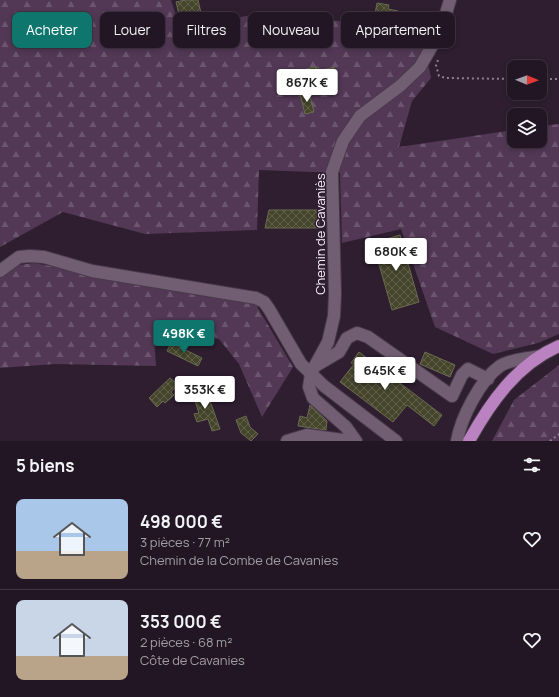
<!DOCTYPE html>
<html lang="fr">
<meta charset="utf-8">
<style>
:root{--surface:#221624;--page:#2a1f2c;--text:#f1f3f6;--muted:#a29fa6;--line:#3f3541;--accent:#0f766e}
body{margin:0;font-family:Manrope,sans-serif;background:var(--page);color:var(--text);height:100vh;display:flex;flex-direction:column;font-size:15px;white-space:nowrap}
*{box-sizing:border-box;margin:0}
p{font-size:13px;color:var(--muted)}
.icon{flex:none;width:22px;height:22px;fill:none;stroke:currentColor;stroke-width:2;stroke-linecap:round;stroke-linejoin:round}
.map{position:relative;height:441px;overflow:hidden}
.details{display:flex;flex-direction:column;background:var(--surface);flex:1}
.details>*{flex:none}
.top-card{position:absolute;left:12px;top:12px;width:535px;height:36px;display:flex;gap:8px}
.needle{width:26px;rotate:91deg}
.buttons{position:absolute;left:507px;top:60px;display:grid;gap:8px}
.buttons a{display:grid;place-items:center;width:40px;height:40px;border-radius:8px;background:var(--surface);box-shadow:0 2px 6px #0003,0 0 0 1px var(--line);font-size:20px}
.price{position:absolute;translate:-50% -34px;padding:0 9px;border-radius:4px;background:#fff;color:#222;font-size:13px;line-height:26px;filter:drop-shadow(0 1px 2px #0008)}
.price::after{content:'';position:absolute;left:50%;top:24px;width:12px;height:9px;margin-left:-6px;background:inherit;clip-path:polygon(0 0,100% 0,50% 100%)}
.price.current{background:var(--accent);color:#fff}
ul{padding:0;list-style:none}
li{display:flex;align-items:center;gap:12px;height:100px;padding:0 16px}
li+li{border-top:1px solid var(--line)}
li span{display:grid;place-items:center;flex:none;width:112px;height:80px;border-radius:8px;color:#555}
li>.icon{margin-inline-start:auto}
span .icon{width:48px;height:48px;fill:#fffc;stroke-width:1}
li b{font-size:17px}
h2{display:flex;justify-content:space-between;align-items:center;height:48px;padding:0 16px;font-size:17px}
.chip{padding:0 14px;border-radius:8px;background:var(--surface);box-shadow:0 2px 6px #0003,0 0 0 1px var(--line);font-size:14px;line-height:36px}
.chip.current{background:var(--accent);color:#fff}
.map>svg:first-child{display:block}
.forest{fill:url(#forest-firs)}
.building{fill:url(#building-cross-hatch);stroke:#6a6b50}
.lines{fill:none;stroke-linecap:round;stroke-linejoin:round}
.minor-casing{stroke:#493a4a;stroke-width:14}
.major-casing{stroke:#493a4a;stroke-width:14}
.path{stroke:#8e808f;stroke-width:2;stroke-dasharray:2 3;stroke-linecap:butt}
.minor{stroke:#715e73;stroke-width:12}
.major{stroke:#bb82c2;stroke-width:12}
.labels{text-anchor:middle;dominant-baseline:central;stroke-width:3;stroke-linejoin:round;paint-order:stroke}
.street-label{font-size:13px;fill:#fcf1fd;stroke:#2e1e30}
</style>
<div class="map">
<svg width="559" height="441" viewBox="0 0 559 441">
<defs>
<pattern id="forest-firs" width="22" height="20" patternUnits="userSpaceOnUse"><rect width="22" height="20" fill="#523855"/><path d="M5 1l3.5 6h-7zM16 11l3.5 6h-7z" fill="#6c556e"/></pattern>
<pattern id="building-cross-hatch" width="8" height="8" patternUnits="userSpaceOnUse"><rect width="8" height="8" fill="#44452b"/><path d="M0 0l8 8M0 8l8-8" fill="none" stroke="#60604b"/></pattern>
</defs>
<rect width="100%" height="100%" fill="#2e1e30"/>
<g class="forest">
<path d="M0 0H171L180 28 274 11 345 22 424 43 431 78 412 101 399 147 514 130V141H540V126L559 124V334L538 343 493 354 435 327 401 229 342 243 340 173 259 170 257 230 145 234 63 212 0 247Z"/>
<path d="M34 263 255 303 293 367 262 417 239 364 219 339 154 337 156 366 55 364 0 368V277L19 265Z"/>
<path d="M559 365V441H492L514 400Z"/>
</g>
<g class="building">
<path d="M185 0H198L201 13 180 18 176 2Z"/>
<path d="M377 3 389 5 388 9 398 11 396 23 374 19Z"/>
<path d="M314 67H318L319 71 334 67 336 77 314 83 316 90 305 93 299 71Z"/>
<path d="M309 92 314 112 305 114 300 94Z"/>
<path d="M269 210H319V228H265Z"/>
<path d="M400 235 419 302 392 310 373 243Z"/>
<path d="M171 343 202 358 198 366 167 351Z"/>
<path d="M359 352 442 415 434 426 407 405 393 422 340 382 354 364 351 363Z"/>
<path d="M425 352 455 365 450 377 420 364Z"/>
<path d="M170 378 178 385 171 392 174 395 165 403 163 401 157 407 149 398Z"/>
<path d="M203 388 206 399 209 398 220 429 212 431 208 419 197 422 194 414 199 413 192 392Z"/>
<path d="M310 405 327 421 326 430 298 426 300 416 307 418Z"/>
<path d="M246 416 250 427 258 434 251 441 241 433 236 420Z"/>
</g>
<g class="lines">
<defs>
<g id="minor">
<path d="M0 271 19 257 30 256 44 257 92 271 256 298 264 302 269 309 301 364 324 386 396 441"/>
<path d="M317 365 339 352 347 338 357 333 368 337 452 396 462 375 468 369 488 379"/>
<path d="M287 441 307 435 350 441"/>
<path d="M356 441 346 427 313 398 309 387 311 373 328 342 334 316 335 294 332 172 343 141 360 116 400 86 420 67 441 30 450 0"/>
<path d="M457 441C461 418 480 380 500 366 511 359 527 359 539 356"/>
</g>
<path id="major" d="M469 441C490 403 517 364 559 346"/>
</defs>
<use href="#minor" class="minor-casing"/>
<use href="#major" class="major-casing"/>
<g class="path">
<path d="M438 60 436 65 439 76 446 78 514 79"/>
<path d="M540 79H559"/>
<path d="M550 441 559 434"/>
</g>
<use href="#minor" class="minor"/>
<use href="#major" class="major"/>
</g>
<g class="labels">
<g class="street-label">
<text transform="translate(320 234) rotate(-90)">Chemin de Cavaniès</text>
</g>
</g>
</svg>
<div class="buttons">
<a><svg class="needle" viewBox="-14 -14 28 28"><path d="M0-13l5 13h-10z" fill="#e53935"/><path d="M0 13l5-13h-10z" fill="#a29fa6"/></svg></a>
<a><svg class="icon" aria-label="layers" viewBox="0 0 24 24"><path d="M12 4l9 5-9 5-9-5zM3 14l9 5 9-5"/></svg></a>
</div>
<b class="price" style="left:307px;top:103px">867K €</b>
<b class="price" style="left:396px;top:272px">680K €</b>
<b class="price current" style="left:184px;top:354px">498K €</b>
<b class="price" style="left:385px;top:391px">645K €</b>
<b class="price" style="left:205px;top:410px">353K €</b>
<div class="top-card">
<a class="chip current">Acheter</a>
<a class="chip">Louer</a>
<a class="chip">Filtres</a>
<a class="chip">Nouveau</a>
<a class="chip">Appartement</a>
</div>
</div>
<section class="details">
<h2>5 biens<svg class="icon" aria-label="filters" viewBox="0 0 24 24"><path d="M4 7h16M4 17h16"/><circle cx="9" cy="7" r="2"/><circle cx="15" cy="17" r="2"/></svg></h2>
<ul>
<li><span style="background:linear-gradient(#a9c7e8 65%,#b9a48a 0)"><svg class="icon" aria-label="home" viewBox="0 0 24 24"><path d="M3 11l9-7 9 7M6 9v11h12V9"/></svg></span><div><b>498 000 €</b><p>3 pièces · 77 m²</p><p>Chemin de la Combe de Cavanies</p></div><svg class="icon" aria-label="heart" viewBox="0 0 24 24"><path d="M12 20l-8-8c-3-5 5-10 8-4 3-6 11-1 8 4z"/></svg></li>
<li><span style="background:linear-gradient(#c9d6e8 70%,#b9a48a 0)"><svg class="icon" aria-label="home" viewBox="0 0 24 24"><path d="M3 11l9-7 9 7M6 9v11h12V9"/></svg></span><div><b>353 000 €</b><p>2 pièces · 68 m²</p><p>Côte de Cavanies</p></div><svg class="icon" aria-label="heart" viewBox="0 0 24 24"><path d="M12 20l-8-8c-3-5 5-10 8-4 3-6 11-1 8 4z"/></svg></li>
</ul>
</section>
